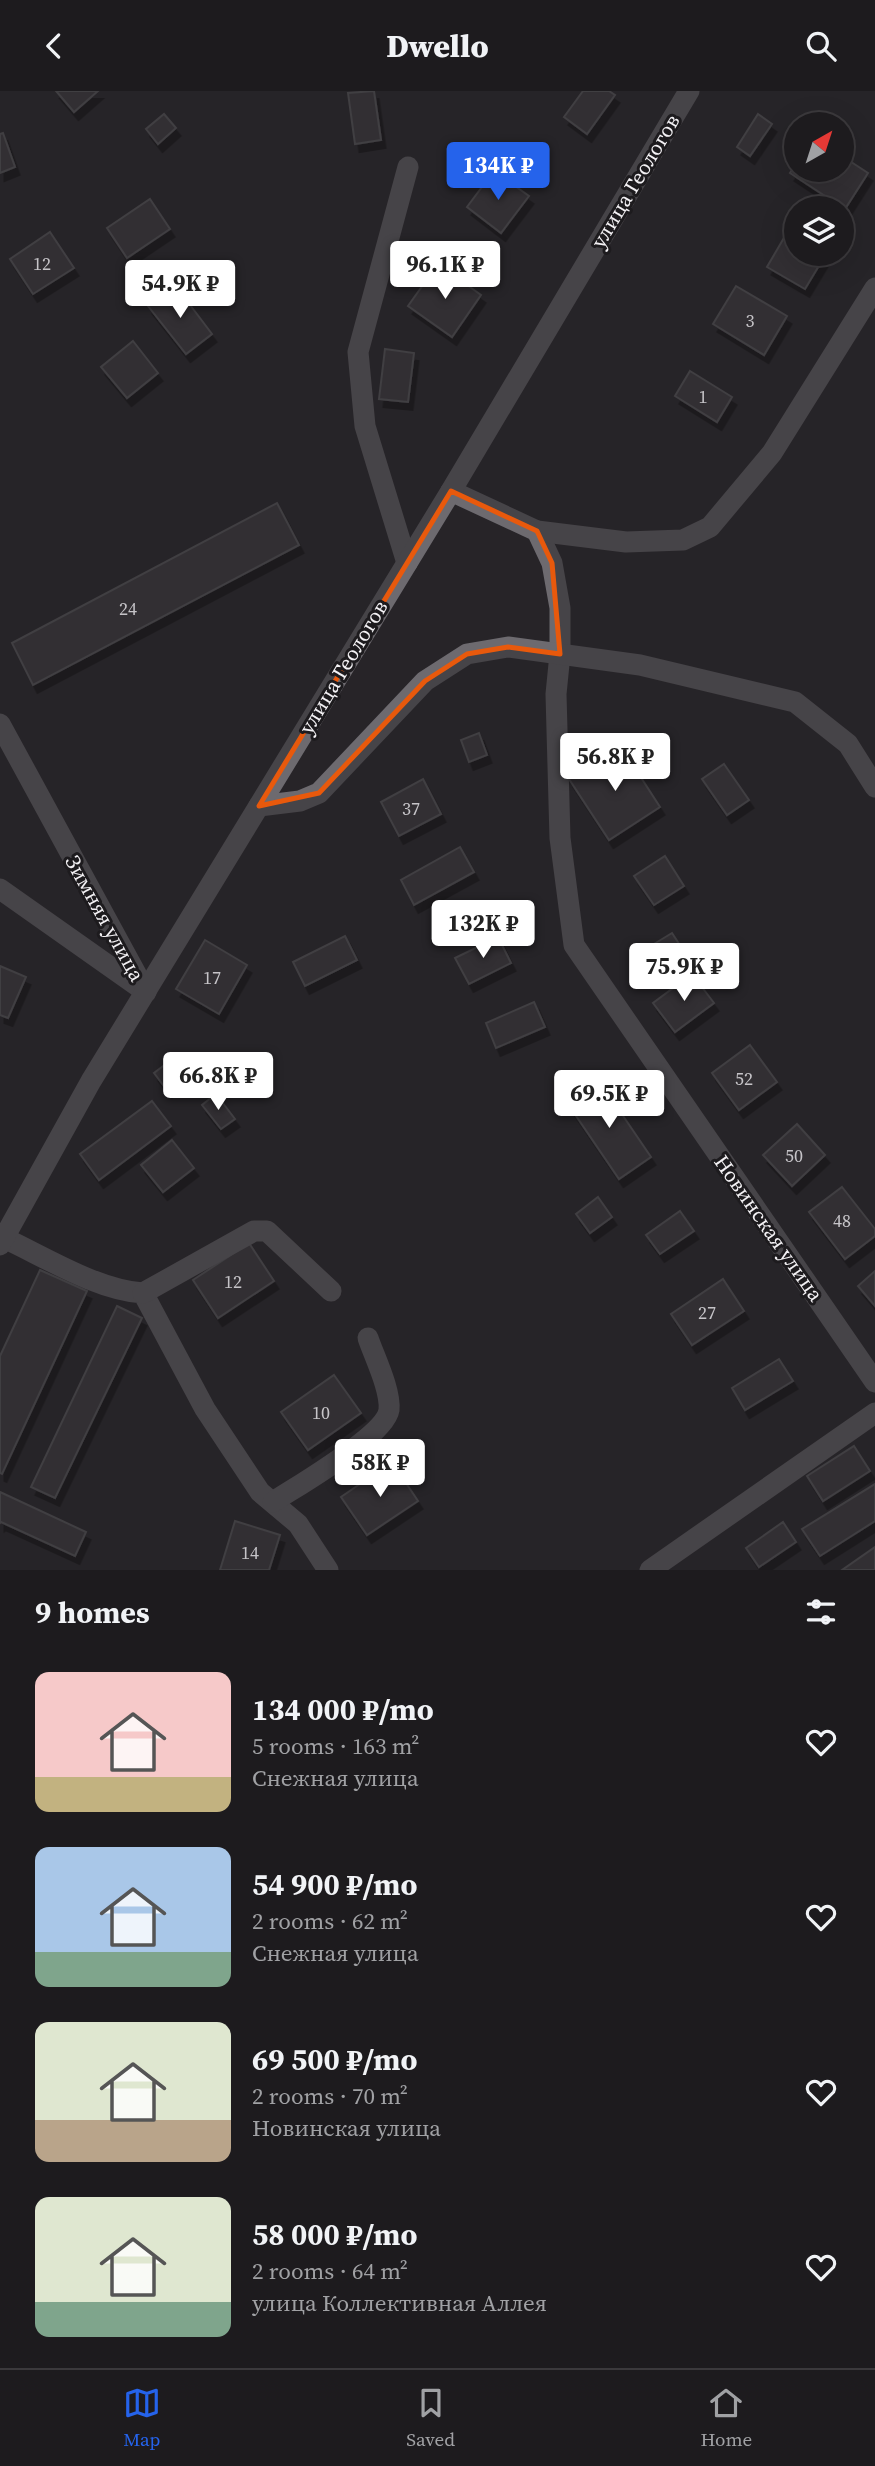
<!DOCTYPE html>
<meta charset="utf-8">
<style>
:root{--surface:#1d1b1e;--page:#2a282b;--text:#f1f3f6;--muted:#a0a1a4;--line:#3b393c;--accent:#2563eb}
body{margin:0;font-family:"Source Serif 4",serif;background:var(--page);color:var(--text);height:100vh;display:flex;flex-direction:column;font-size:26px;white-space:nowrap}
*{box-sizing:border-box;margin:0}
p{font-size:23px;color:var(--muted)}
.icon{flex:none;width:38px;height:38px;fill:none;stroke:currentColor;stroke-width:2;stroke-linecap:round;stroke-linejoin:round}
.map{position:relative;height:1479px;overflow:hidden}
.side{display:flex;flex-direction:column;background:var(--surface);flex:1}
.side>*{flex:none}
.needle{width:46px;rotate:39deg}
.tools{position:absolute;left:784px;top:21px;display:grid;gap:14px}
.tools a{display:grid;place-items:center;width:70px;height:70px;border-radius:50%;background:var(--surface);box-shadow:0 7px 28px #0002,0 0 0 2px var(--line);font-size:35px}
.price{position:absolute;translate:-50% -60px;padding:0 16px;border-radius:7px;background:#fff;color:#222;font-size:23px;line-height:46px;filter:drop-shadow(0 2px 4px #0008)}
.price::after{content:'';position:absolute;left:50%;top:42px;width:21px;height:16px;margin-left:-10px;background:inherit;clip-path:polygon(0 0,100% 0,50% 100%)}
.price.active{background:var(--accent);color:#fff}
ul{padding:0;list-style:none}
li{display:flex;align-items:center;gap:21px;height:175px;padding:0 35px}
li span{display:grid;place-items:center;flex:none;width:196px;height:140px;border-radius:14px;color:#555}
li>.icon{margin-inline-start:auto}
span .icon{width:84px;height:84px;fill:#fffc;stroke-width:1}
li b{font-size:30px}
h2{display:flex;justify-content:space-between;align-items:center;height:84px;padding:0 35px;font-size:30px}
header{display:flex;justify-content:space-between;align-items:center;height:91px;padding:0 35px;background:var(--surface);font-size:32px;font-weight:800}
.dock{display:flex;justify-content:space-around;align-items:center;height:98px;border-top:2px solid var(--line);background:var(--surface);font-size:19px;color:var(--muted)}
.dock a{display:grid;justify-items:center;gap:4px}
.dock .active{color:var(--accent)}
.map>svg:first-child{display:block}
.building{fill:#413e42;stroke:#615e62;stroke-width:2;filter:url(#shadow)}
.lines{fill:none;stroke-linecap:round;stroke-linejoin:round}
.minor{stroke:#6d6a6f;stroke-width:21}
.marked{fill:none;stroke:#e8590c;stroke-width:5;stroke-linejoin:round}
.labels{text-anchor:middle;dominant-baseline:central;stroke-width:6;stroke-linejoin:round;paint-order:stroke}
.number-label{font-size:18px;fill:#c6c4c8}
.street-label{font-size:21px;fill:#f3f1f4;stroke:#1d1b1e}
</style>
<header><svg class="icon" aria-label="back" viewBox="0 0 24 24"><path d="M15 5l-7 7 7 7"/></svg>Dwello<svg class="icon" aria-label="search" viewBox="0 0 24 24"><circle cx="10" cy="10" r="6"/><path d="M15 15l6 6"/></svg></header>
<div class="map">
<svg width="875" height="1479" viewBox="0 0 875 1479">
<defs>
<filter id="shadow"><feDropShadow dx="4.5" dy="8" stdDeviation="0" flood-color="#0009"/></filter>
</defs>
<rect width="100%" height="100%" fill="#272428"/>
<g class="building">
<path d="M56 0H98L74 21Z"/>
<path d="M374 0 381 49 355 53 348 2Z"/>
<path d="M583 0H609L615 4 587 43 564 26Z"/>
<path d="M164 23 176 37 158 53 146 38Z"/>
<path d="M758 23 772 33 750 65 737 56Z"/>
<path d="M3 42 15 76 0 82V43Z"/>
<path d="M842 65 868 82 845 118 790 82 796 73V79H842Z"/>
<path d="M494 80 529 105 501 142 467 116Z"/>
<path d="M150 108 170 138 127 167 107 137Z"/>
<path d="M792 133 796 135V163H826L805 198 767 176Z"/>
<path d="M50 141 74 177 33 203 10 168Z"/>
<path d="M438 173 481 204 452 246 408 215Z"/>
<path d="M175 194 212 243 186 263 148 215Z"/>
<path d="M736 195 787 225 764 264 713 233Z"/>
<path d="M133 250 158 282 127 307 101 276Z"/>
<path d="M385 258 414 262 408 311 379 308Z"/>
<path d="M690 280 732 306 717 331 675 305Z"/>
<path d="M277 412 299 454 33 594 12 552Z"/>
<path d="M479 642 487 664 469 671 461 649Z"/>
<path d="M620 654 660 716 609 749 569 688Z"/>
<path d="M724 673 749 709 727 724 702 688Z"/>
<path d="M423 688 441 723 399 745 381 711Z"/>
<path d="M460 756 474 781 414 814 401 789Z"/>
<path d="M665 765 684 795 654 814 634 785Z"/>
<path d="M672 842 685 862 649 885 636 864Z"/>
<path d="M345 845 357 869 305 895 293 871Z"/>
<path d="M498 846 511 872 469 893 455 867Z"/>
<path d="M205 849 247 874 219 923 176 898Z"/>
<path d="M0 875 26 886 8 927 0 924Z"/>
<path d="M692 883 714 912 675 941 653 912Z"/>
<path d="M534 911 545 936 496 957 486 932Z"/>
<path d="M750 954 777 991 739 1019 712 982Z"/>
<path d="M174 967 187 984 167 999 154 982Z"/>
<path d="M600 991 651 1066 619 1088 568 1013Z"/>
<path d="M216 1003 235 1028 221 1038 202 1014Z"/>
<path d="M152 1010 171 1035 99 1089 80 1063Z"/>
<path d="M797 1033 825 1064 792 1095 763 1064Z"/>
<path d="M172 1049 194 1077 163 1101 141 1074Z"/>
<path d="M842 1096 875 1138V1145L845 1168 809 1121Z"/>
<path d="M598 1106 612 1126 590 1142 576 1123Z"/>
<path d="M680 1120 694 1140 660 1163 646 1144Z"/>
<path d="M249 1152 274 1190 218 1227 193 1189Z"/>
<path d="M40 1179 87 1200 2 1383 0 1382V1265Z"/>
<path d="M875 1180V1215L858 1195Z"/>
<path d="M723 1188 744 1220 692 1254 671 1223Z"/>
<path d="M117 1215 142 1227 55 1407 31 1396Z"/>
<path d="M779 1268 793 1290 745 1319 732 1297Z"/>
<path d="M334 1284 361 1322 308 1359 281 1321Z"/>
<path d="M854 1355 870 1380 823 1410 807 1385Z"/>
<path d="M392 1371 418 1410 367 1444 341 1406Z"/>
<path d="M875 1393V1430L820 1465 802 1438Z"/>
<path d="M0 1401 86 1441 75 1465 1 1431 0 1432Z"/>
<path d="M235 1430 280 1444 269 1479H220Z"/>
<path d="M783 1431 796 1451 759 1476 746 1457Z"/>
<path d="M875 1456V1479H842Z"/>
</g>
<g class="lines">
<g class="minor">
<path d="M451 400 537 440 552 472 560 517V563L556 603 560 747 574 854 875 1291"/>
<path d="M537 440 626 451 683 449 710 436 772 362 875 197"/>
<path d="M407 472 365 335 358 261 408 76"/>
<path d="M0 633 146 901 0 798"/>
<path d="M259 715 300 710 319 702 425 590 467 563 508 556 640 574 795 611 848 653 875 696"/>
<path d="M4 1147C45 1166 97 1199 143 1202L205 1318 260 1401 298 1433 328 1479"/>
<path d="M0 1154 91 990 451 400 689 0"/>
<path d="M143 1202 254 1140H267L331 1200"/>
<path d="M273 1411C297 1395 385 1345 389 1319 391 1299 374 1265 368 1247"/>
<path d="M650 1479 875 1322"/>
</g>
</g>
<path d="M0 0H875V1479H0ZM451 400 537 440 552 472 560 563 508 556 467 563 425 590 319 702 259 715Z" fill="#272428" fill-opacity=".55" fill-rule="evenodd"/>
<path class="marked" d="M451 400 537 440 552 472 560 563 508 556 467 563 425 590 319 702 259 715Z"/>
<g class="labels">
<g class="number-label">
<text x="42" y="172">12</text>
<text x="750" y="229">3</text>
<text x="703" y="305">1</text>
<text x="128" y="517">24</text>
<text x="411" y="717">37</text>
<text x="212" y="886">17</text>
<text x="744" y="987">52</text>
<text x="794" y="1064">50</text>
<text x="842" y="1129">48</text>
<text x="233" y="1190">12</text>
<text x="707" y="1221">27</text>
<text x="321" y="1321">10</text>
<text x="250" y="1461">14</text>
</g>
<g class="street-label">
<text transform="translate(635 90) rotate(-59)">улица Геологов</text>
<text transform="translate(343 576) rotate(-59)">улица Геологов</text>
<text transform="translate(105 827) rotate(61)">Зимняя улица</text>
<text transform="translate(769 1137) rotate(55)">Новинская улица</text>
</g>
</g>
</svg>
<div class="tools">
<a><svg class="needle" viewBox="-14 -14 28 28"><path d="M0-13l5 13h-10z" fill="#e53935"/><path d="M0 13l5-13h-10z" fill="#a0a1a4"/></svg></a>
<a><svg class="icon" aria-label="layers" viewBox="0 0 24 24"><path d="M12 4l9 5-9 5-9-5zM3 14l9 5 9-5"/></svg></a>
</div>
<b class="price active" style="left:498px;top:111px">134K ₽</b>
<b class="price" style="left:445px;top:210px">96.1K ₽</b>
<b class="price" style="left:180px;top:229px">54.9K ₽</b>
<b class="price" style="left:615px;top:702px">56.8K ₽</b>
<b class="price" style="left:483px;top:869px">132K ₽</b>
<b class="price" style="left:684px;top:912px">75.9K ₽</b>
<b class="price" style="left:218px;top:1021px">66.8K ₽</b>
<b class="price" style="left:609px;top:1039px">69.5K ₽</b>
<b class="price" style="left:380px;top:1408px">58K ₽</b>
</div>
<section class="side">
<h2>9 homes<svg class="icon" aria-label="filters" viewBox="0 0 24 24"><path d="M4 7h16M4 17h16"/><circle cx="9" cy="7" r="2"/><circle cx="15" cy="17" r="2"/></svg></h2>
<ul>
<li><span style="background:linear-gradient(#f6c9c9 75%,#c2b280 0)"><svg class="icon" aria-label="home" viewBox="0 0 24 24"><path d="M3 11l9-7 9 7M6 9v11h12V9"/></svg></span><div><b>134 000 ₽/mo</b><p>5 rooms · 163 m²</p><p>Снежная улица</p></div><svg class="icon" aria-label="heart" viewBox="0 0 24 24"><path d="M12 20l-8-8c-3-5 5-10 8-4 3-6 11-1 8 4z"/></svg></li>
<li><span style="background:linear-gradient(#a9c7e8 75%,#7fa58c 0)"><svg class="icon" aria-label="home" viewBox="0 0 24 24"><path d="M3 11l9-7 9 7M6 9v11h12V9"/></svg></span><div><b>54 900 ₽/mo</b><p>2 rooms · 62 m²</p><p>Снежная улица</p></div><svg class="icon" aria-label="heart" viewBox="0 0 24 24"><path d="M12 20l-8-8c-3-5 5-10 8-4 3-6 11-1 8 4z"/></svg></li>
<li><span style="background:linear-gradient(#dfe7d0 70%,#b9a48a 0)"><svg class="icon" aria-label="home" viewBox="0 0 24 24"><path d="M3 11l9-7 9 7M6 9v11h12V9"/></svg></span><div><b>69 500 ₽/mo</b><p>2 rooms · 70 m²</p><p>Новинская улица</p></div><svg class="icon" aria-label="heart" viewBox="0 0 24 24"><path d="M12 20l-8-8c-3-5 5-10 8-4 3-6 11-1 8 4z"/></svg></li>
<li><span style="background:linear-gradient(#dfe7d0 75%,#7fa58c 0)"><svg class="icon" aria-label="home" viewBox="0 0 24 24"><path d="M3 11l9-7 9 7M6 9v11h12V9"/></svg></span><div><b>58 000 ₽/mo</b><p>2 rooms · 64 m²</p><p>улица Коллективная Аллея</p></div><svg class="icon" aria-label="heart" viewBox="0 0 24 24"><path d="M12 20l-8-8c-3-5 5-10 8-4 3-6 11-1 8 4z"/></svg></li>
</ul>
</section>
<nav class="dock">
<a class="active"><svg class="icon" aria-label="map" viewBox="0 0 24 24"><path d="M3 6l6-2 6 2 6-2v14l-6 2-6-2-6 2zM9 4v14M15 6v14"/></svg>Map</a>
<a><svg class="icon" aria-label="saved" viewBox="0 0 24 24"><path d="M7 4h10v16l-5-4-5 4z"/></svg>Saved</a>
<a><svg class="icon" aria-label="home" viewBox="0 0 24 24"><path d="M3 11l9-7 9 7M6 9v11h12V9"/></svg>Home</a>
</nav>
